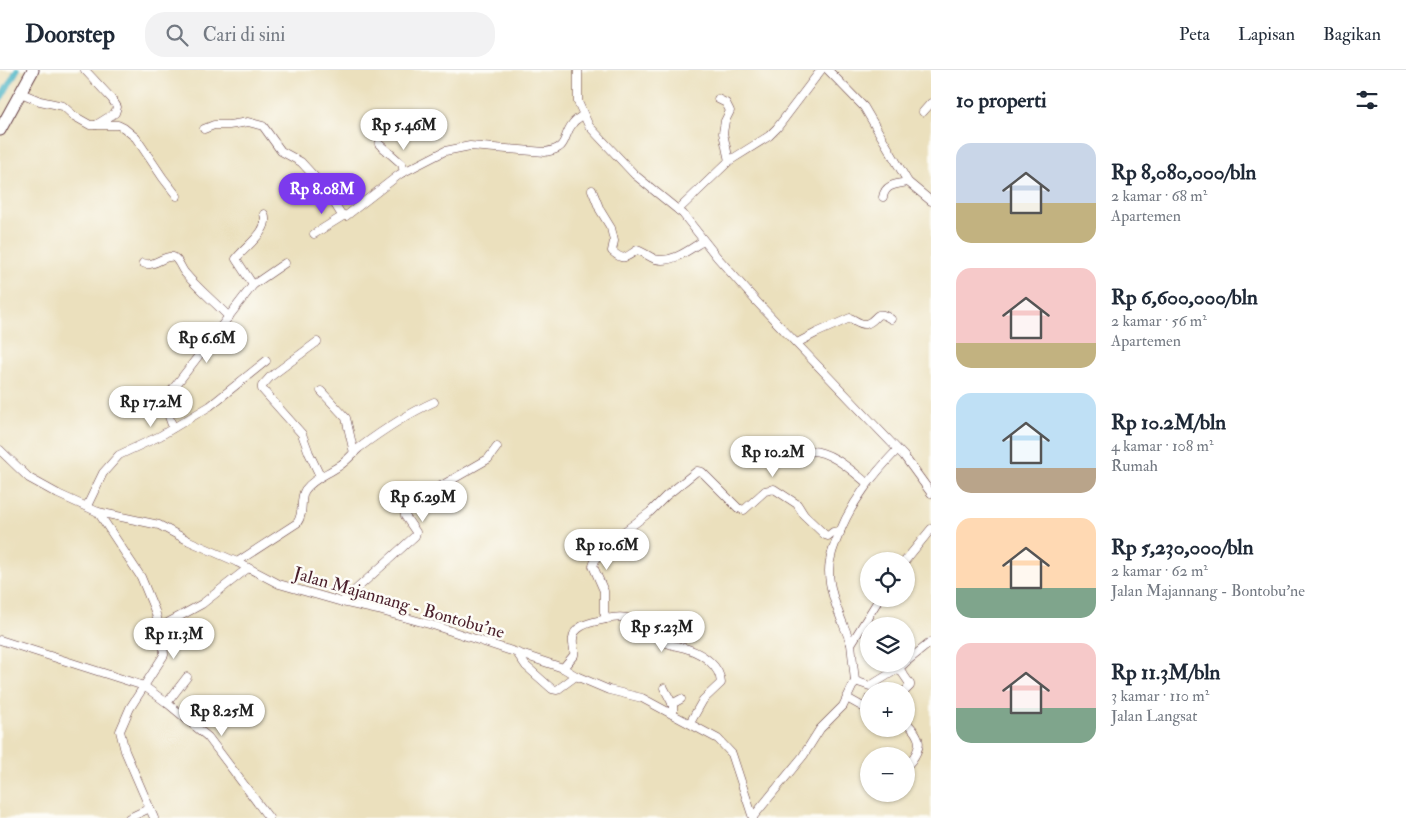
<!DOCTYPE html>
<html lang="id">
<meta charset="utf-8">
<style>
:root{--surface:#fff;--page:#f2f2f3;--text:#1f2937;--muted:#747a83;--line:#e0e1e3;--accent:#7c3aed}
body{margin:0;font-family:"IM FELL Double Pica",serif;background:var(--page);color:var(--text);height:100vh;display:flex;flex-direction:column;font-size:19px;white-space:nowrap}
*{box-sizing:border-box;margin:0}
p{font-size:16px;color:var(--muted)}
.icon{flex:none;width:28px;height:28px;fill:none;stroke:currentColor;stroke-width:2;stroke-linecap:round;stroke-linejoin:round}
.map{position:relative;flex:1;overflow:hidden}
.details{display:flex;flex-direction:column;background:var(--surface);width:475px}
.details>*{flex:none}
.tools{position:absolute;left:860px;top:482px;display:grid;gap:10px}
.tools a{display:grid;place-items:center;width:55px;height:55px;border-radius:50%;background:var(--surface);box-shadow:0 1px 4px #0004;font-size:25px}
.price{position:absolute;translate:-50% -42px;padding:0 11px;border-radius:18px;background:#fff;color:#222;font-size:16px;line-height:32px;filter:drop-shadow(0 1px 2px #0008)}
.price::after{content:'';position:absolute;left:50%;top:30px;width:15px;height:11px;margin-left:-8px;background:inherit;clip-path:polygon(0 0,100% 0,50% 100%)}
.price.active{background:var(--accent);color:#fff}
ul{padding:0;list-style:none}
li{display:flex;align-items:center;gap:15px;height:125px;padding:0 25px}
li span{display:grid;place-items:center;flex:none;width:140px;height:100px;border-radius:15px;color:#555}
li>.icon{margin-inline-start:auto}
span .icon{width:60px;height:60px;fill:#fffc;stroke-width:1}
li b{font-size:21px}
h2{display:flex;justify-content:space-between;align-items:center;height:60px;padding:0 25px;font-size:21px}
header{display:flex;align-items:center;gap:30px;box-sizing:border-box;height:70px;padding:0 25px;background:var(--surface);border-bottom:1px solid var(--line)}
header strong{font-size:24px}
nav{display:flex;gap:28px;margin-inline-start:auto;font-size:18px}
.search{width:350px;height:45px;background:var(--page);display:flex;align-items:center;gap:12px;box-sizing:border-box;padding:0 18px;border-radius:20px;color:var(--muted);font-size:19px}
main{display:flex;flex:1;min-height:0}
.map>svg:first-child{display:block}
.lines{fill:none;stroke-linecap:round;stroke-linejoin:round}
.canal{stroke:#46b2c3;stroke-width:6}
.minor-casing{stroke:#623c41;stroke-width:9}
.highway-casing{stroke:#623c41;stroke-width:13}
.minor{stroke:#fff;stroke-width:8}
.highway{stroke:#fff;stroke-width:11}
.labels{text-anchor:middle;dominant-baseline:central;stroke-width:5;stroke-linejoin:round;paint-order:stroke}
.street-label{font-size:18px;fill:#4a1f2b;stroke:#fdfcf7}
</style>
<header>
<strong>Doorstep</strong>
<div class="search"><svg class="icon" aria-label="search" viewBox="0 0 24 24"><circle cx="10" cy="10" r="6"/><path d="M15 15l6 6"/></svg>Cari di sini</div>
<nav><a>Peta</a><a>Lapisan</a><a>Bagikan</a></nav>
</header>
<main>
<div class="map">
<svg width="931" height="748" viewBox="0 0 931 748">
<rect width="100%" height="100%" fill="#fdfcf7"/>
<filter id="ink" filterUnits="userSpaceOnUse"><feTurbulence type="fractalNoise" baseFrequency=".02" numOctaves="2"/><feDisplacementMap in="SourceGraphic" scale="10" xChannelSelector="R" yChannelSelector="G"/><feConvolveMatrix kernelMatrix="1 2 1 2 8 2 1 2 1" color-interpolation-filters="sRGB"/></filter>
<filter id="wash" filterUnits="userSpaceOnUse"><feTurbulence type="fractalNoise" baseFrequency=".0096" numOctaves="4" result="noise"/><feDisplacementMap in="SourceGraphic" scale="20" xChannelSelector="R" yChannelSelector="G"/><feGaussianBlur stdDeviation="1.12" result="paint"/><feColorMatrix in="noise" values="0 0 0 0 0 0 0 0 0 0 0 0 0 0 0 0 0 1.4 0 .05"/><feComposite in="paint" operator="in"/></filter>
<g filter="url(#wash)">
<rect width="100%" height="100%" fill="#ebe0bd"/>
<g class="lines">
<path class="canal" d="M0 30 17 0"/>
</g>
</g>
<g filter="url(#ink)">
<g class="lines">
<defs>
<g id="minor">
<path d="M85 0 112 29 117 37 115 43 96 55"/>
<path d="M578 0V32L589 56 635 105 683 144 717 187 757 232 904 386 931 423"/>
<path d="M828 0 864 37 908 112"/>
<path d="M21 23 40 31 63 36 74 46 90 55H118L124 58 136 68 163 108 177 126"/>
<path d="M718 29 726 33 730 41 725 51 723 63 729 91"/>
<path d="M923 42 931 33"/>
<path d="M204 59 214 55H229L248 52 263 56 281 81 301 92 325 118 341 144 346 146 400 104 445 81 470 76 545 82C570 78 561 68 573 53 575 50 579 48 583 45"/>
<path d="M379 74 402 94 404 102"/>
<path d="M592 120 600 140 611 158 614 171 612 181C624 192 626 187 637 180 644 182 649 187 655 189 672 194 690 179 703 171"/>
<path d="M883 127C885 114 897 114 908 112L931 131"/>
<path d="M678 140 729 91 769 66 777 58 821 0"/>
<path d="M314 164 343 146"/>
<path d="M143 193C154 198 163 185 173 187 179 189 181 199 185 203 198 219 215 232 229 247"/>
<path d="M253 215 285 193"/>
<path d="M317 272 270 307 262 316V319L302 364 309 383 320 406"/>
<path d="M797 273 816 263 850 248C855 250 861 255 866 254 879 250 874 238 891 249"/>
<path d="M321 321 346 348 354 383"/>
<path d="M173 358 164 332 166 328 253 215 236 189C244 177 271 161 264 144"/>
<path d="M0 380 29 408 58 424 98 442 159 455 189 471 237 492 279 514 342 532 378 540 436 556 563 598 576 606 609 620 642 628 718 669 732 684 753 748"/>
<path d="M802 387 811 381C831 381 852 401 867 413"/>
<path d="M87 436 103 403 119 385 160 366 210 336 266 291"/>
<path d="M98 442 141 507 155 541 163 568 164 585 130 638 120 661 125 681 154 748"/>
<path d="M905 491 931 459"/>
<path d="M237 492 297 453C305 442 299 430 305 420 314 408 328 404 339 396 347 391 352 384 359 378 383 360 407 344 434 332"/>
<path d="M342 532 415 466 416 462 405 446V441L407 439 434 420 488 389 497 377"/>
<path d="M606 549C639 541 640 560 665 572 672 576 680 576 688 579 703 584 720 596 721 613L703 630 690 653"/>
<path d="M160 557 202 534 248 498"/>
<path d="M0 570 144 616 167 633 208 667 269 748"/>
<path d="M851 574C843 552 829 525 829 501 829 488 834 476 839 464 852 431 873 405 897 380"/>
<path d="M517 583 526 596 552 619 557 620 576 606"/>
<path d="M906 592 931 572"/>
<path d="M563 598 574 585C575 579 572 574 573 569 573 554 595 552 606 549L604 542V521L593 496 596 488 608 475 625 461 650 442 666 426 697 401 702 402 738 438 744 440 765 421 774 419 797 434 804 445 825 465 828 466 833 462 840 463"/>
<path d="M899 598 910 614V616L905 621"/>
<path d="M855 611 870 616 899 598 904 594"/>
<path d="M664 618 673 635V644"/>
<path d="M847 628 863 637 868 634 869 629"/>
<path d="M167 633 187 607"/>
<path d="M672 634 681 629"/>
<path d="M906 652C910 656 915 661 917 666 923 676 913 690 906 697"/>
<path d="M753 747 803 686 820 659 843 636 855 611 851 574 879 529"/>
<path d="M129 748 150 738"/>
</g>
<path id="highway" d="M0 60 33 0"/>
</defs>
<use href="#minor" class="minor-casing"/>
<use href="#highway" class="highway-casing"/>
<use href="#minor" class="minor"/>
<use href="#highway" class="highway"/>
</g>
</g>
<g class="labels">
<g class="street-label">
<text transform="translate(399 533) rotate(16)">Jalan Majannang - Bontobu'ne</text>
</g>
</g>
</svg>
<div class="tools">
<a><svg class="icon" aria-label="locate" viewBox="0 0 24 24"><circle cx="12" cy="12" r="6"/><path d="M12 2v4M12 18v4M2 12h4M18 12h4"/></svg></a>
<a><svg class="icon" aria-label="layers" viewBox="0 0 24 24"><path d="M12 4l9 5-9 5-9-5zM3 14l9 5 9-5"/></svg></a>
<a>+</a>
<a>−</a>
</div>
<b class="price" style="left:404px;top:81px">Rp 5.46M</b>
<b class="price active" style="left:322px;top:145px">Rp 8.08M</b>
<b class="price" style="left:207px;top:294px">Rp 6.6M</b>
<b class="price" style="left:151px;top:358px">Rp 17.2M</b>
<b class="price" style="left:773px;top:408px">Rp 10.2M</b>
<b class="price" style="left:423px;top:453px">Rp 6.29M</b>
<b class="price" style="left:607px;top:501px">Rp 10.6M</b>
<b class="price" style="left:662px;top:583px">Rp 5.23M</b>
<b class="price" style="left:174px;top:590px">Rp 11.3M</b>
<b class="price" style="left:222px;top:667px">Rp 8.25M</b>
</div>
<section class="details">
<h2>10 properti<svg class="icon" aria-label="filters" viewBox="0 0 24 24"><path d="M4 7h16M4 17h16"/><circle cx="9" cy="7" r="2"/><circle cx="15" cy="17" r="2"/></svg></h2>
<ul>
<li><span style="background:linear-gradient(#c9d6e8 60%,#c2b280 0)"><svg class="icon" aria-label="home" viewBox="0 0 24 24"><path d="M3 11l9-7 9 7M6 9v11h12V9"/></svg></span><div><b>Rp 8,080,000/bln</b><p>2 kamar · 68 m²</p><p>Apartemen</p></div></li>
<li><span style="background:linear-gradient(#f6c9c9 75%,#c2b280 0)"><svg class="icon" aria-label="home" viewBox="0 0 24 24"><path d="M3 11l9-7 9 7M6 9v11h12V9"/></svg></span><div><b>Rp 6,600,000/bln</b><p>2 kamar · 56 m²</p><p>Apartemen</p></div></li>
<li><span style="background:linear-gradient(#bfe0f5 75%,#b9a48a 0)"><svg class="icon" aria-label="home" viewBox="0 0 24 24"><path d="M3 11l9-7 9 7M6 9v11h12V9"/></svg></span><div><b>Rp 10.2M/bln</b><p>4 kamar · 108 m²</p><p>Rumah</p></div></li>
<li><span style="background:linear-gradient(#ffd9b3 70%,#7fa58c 0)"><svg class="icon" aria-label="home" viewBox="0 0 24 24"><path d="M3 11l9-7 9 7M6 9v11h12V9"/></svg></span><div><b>Rp 5,230,000/bln</b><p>2 kamar · 62 m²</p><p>Jalan Majannang - Bontobu'ne</p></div></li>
<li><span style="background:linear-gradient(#f6c9c9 65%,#7fa58c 0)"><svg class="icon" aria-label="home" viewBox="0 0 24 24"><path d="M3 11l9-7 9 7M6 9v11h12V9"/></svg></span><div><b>Rp 11.3M/bln</b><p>3 kamar · 110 m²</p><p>Jalan Langsat</p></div></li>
</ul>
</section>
</main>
